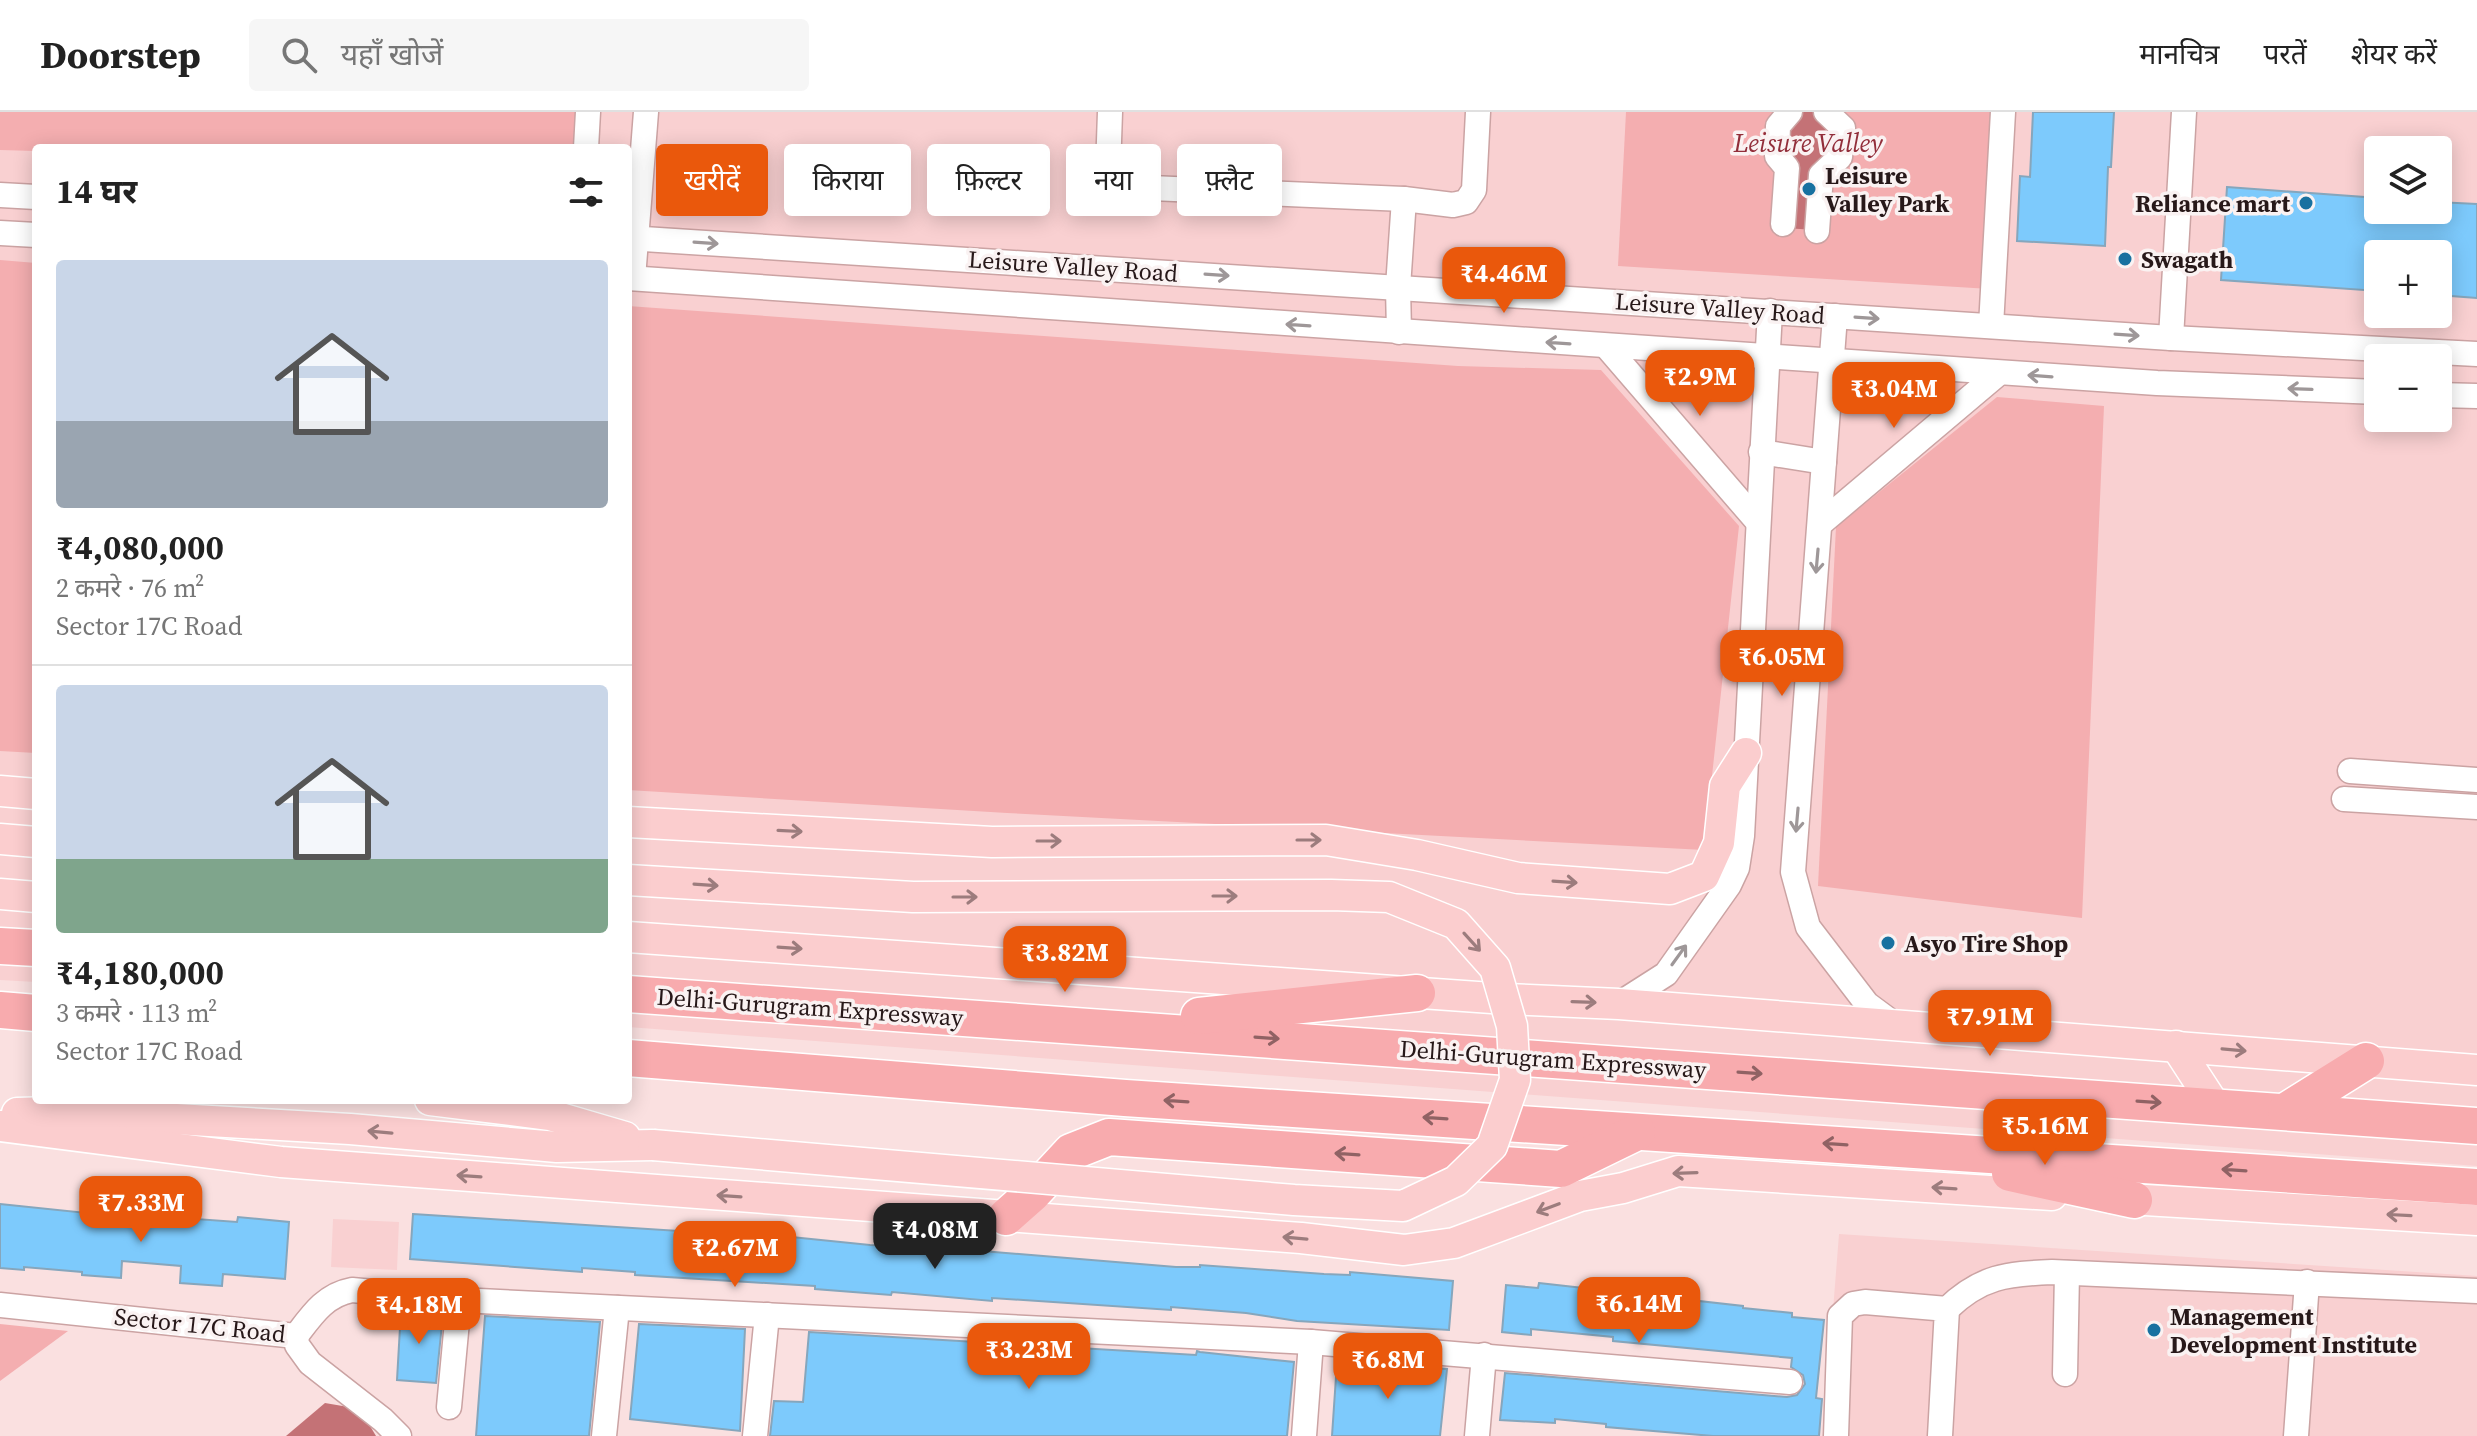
<!DOCTYPE html>
<html lang="hi">
<meta charset="utf-8">
<style>
:root{--surface:#fff;--page:#f6f6f6;--text:#222;--muted:#767676;--line:#e0e0e0;--accent:#ea580c}
body{margin:0;font-family:"Source Serif 4","Noto Sans Devanagari",serif;background:var(--page);color:var(--text);height:100vh;display:flex;flex-direction:column;font-size:30px;white-space:nowrap}
*{box-sizing:border-box;margin:0}
p{font-size:26px;color:var(--muted)}
.icon{flex:none;width:44px;height:44px;fill:none;stroke:currentColor;stroke-width:2;stroke-linecap:round;stroke-linejoin:round}
.map{position:relative;flex:1;overflow:hidden}
.sheet{position:absolute;left:32px;top:32px;width:600px;height:960px;display:flex;flex-direction:column;background:var(--surface);border-radius:8px;box-shadow:0 4px 20px #0003}
.sheet>*{flex:none}
.top-card{position:absolute;left:656px;top:32px;width:760px;height:72px;display:flex;gap:16px}
.buttons{position:absolute;left:2364px;top:24px;display:grid;gap:16px}
.buttons a{display:grid;place-items:center;width:88px;height:88px;border-radius:8px;background:var(--surface);box-shadow:0 4px 20px #0003;font-size:40px}
.price{position:absolute;translate:-50% -68px;padding:0 18px;border-radius:16px;background:var(--accent);color:#fff;font-size:26px;line-height:52px;filter:drop-shadow(0 2px 4px #0008)}
.price::after{content:'';position:absolute;left:50%;top:48px;width:24px;height:18px;margin-left:-12px;background:inherit;clip-path:polygon(0 0,100% 0,50% 100%)}
.price.active{background:#222;color:#fff}
ul{padding:0;list-style:none}
li{display:grid;align-content:center;gap:16px;height:424px;padding:0 24px}
li+li{border-top:2px solid var(--line)}
li span{display:grid;place-items:center;height:248px;border-radius:8px;color:#555}
li>.icon{margin-inline-start:auto}
span .icon{width:144px;height:144px;fill:#fffc;stroke-width:1}
li b{font-size:34px}
h2{display:flex;justify-content:space-between;align-items:center;height:96px;padding:0 24px;font-size:34px}
.pill{padding:0 28px;border-radius:8px;background:var(--surface);box-shadow:0 4px 20px #0003;font-size:28px;line-height:72px}
.pill.active{background:var(--accent);color:#fff}
header{display:flex;align-items:center;gap:48px;box-sizing:border-box;height:112px;padding:0 40px;background:var(--surface);border-bottom:2px solid var(--line)}
header strong{font-size:38px}
nav{display:flex;gap:44px;margin-inline-start:auto;font-size:28px}
.search{width:560px;height:72px;background:var(--page);display:flex;align-items:center;gap:20px;box-sizing:border-box;padding:0 28px;border-radius:8px;color:var(--muted);font-size:30px}
.map>svg:first-child{display:block}
.built{fill:#f9d0d1;fill-rule:evenodd}
.green{fill:#f4aeb0}
.water{fill:#c47276}
.building{fill:#7dcafc;stroke:#86a6bc;stroke-width:2}
.lines{fill:none;stroke-linecap:round;stroke-linejoin:round}
.minor-casing{stroke:#cba3a3;stroke-width:27}
.major-casing{stroke:#fff;stroke-width:33}
.highway-casing{stroke:#fff;stroke-width:39}
.minor{stroke:#fff;stroke-width:24}
.major{stroke:#fbcdce;stroke-width:30}
.highway{stroke:#f8abae;stroke-width:36}
.major-bridge-casing{stroke:#fff;stroke-width:33;stroke-linecap:butt}
.major-bridge{stroke:#fbcdce;stroke-width:30}
.oneway{stroke:#9e9798}
.oneway2{stroke:#9c7c7d}
.oneway3{stroke:#906264}
.poi-dot{fill:#1871a0;stroke:#faf2f2;stroke-width:3}
.labels{text-anchor:middle;dominant-baseline:central;stroke-width:7;stroke-linejoin:round;paint-order:stroke}
.poi-label{font-size:24px;font-weight:bold;fill:#271819;stroke:#faf2f2;text-anchor:start}
.street-label{font-size:24px;fill:#271819;stroke:#faf2f2}
.water-label{font-size:26px;font-style:italic;fill:#922e3a;stroke:#faf2f2}
</style>
<header>
<strong>Doorstep</strong>
<div class="search"><svg class="icon" aria-label="search" viewBox="0 0 24 24"><circle cx="10" cy="10" r="6"/><path d="M15 15l6 6"/></svg>यहाँ खोजें</div>
<nav><a>मानचित्र</a><a>परतें</a><a>शेयर करें</a></nav>
</header>
<div class="map">
<svg width="2477" height="1324" viewBox="0 0 2477 1324">
<rect width="100%" height="100%" fill="#fae0e0"/>
<g class="built">
<path d="M0 0H2477V1054L628 915V36H36V870L0 868ZM2378 38H2438V98H2378ZM2378 142H2438V202H2378ZM2378 246H2438V306H2378Z"/>
<path d="M333 1107 399 1110 397 1158 331 1155Z"/>
<path d="M1839 1122 2477 1164V1324H1823Z"/>
</g>
<g class="green">
<path d="M0 0H598L596 36H36V39L0 38Z"/>
<path d="M1626 0H2000L1990 177 1618 154Z"/>
<path d="M0 148 36 151V641L0 639Z"/>
<path d="M628 194 1458 254 1601 258 1739 414 1704 738 1007 701 628 678Z"/>
<path d="M1997 285 2104 294 2082 806 1818 774 1836 415Z"/>
<path d="M0 1212 68 1219 0 1269Z"/>
</g>
<g class="water">
<path d="M1790 0H1826L1843 16 1815 118 1785 116Z"/>
<path d="M325 1291 360 1297 376 1324H286Z"/>
</g>
<g class="building">
<path d="M2033 0H2114L2111 55H2108L2105 134 2017 129 2020 64 2030 65Z"/>
<path d="M2227 75 2378 86V98H2438V90L2477 92V186L2438 183V142H2378V179L2221 168Z"/>
<path d="M0 1092 86 1101V1099L237 1110 238 1105 289 1110 285 1167 223 1162 222 1174 180 1171 181 1154 122 1149 121 1166 82 1163V1160L24 1155V1158L0 1156Z"/>
<path d="M413 1102 741 1123V1120L870 1133 946 1136 1176 1155H1200V1153L1324 1162 1350 1163V1160L1453 1169 1449 1218 1297 1209 1246 1201 1171 1195V1198L992 1186V1189L892 1180 891 1183 815 1177V1174L635 1163V1160L582 1156V1160L556 1158 410 1147Z"/>
<path d="M1539 1171 1743 1194V1196L1792 1201V1205L1824 1208 1816 1286 1822 1287 1819 1324H1713L1606 1315V1312L1555 1307V1311L1500 1308 1505 1261 1787 1285 1797 1283 1805 1272 1803 1263 1791 1255 1792 1246 1613 1229V1225L1531 1217V1223L1502 1220 1506 1173 1538 1176Z"/>
<path d="M401 1198 443 1202 436 1271 397 1268Z"/>
<path d="M485 1204 600 1210 589 1324H476Z"/>
<path d="M639 1212 745 1217 740 1319 630 1307Z"/>
<path d="M809 1220 1196 1243 1197 1239 1200 1240 1294 1250 1287 1324H770L774 1289 803 1290Z"/>
<path d="M1337 1250 1447 1257 1440 1324H1332Z"/>
</g>
<g class="lines">
<defs>
<g id="minor">
<path d="M1110 0 1108 58 1116 71 1128 75 1404 87 1453 93 1466 90 1474 78 1478 0"/>
<path d="M586 36 588 0"/>
<path d="M0 83 36 85"/>
<path d="M1783 112 1787 56 1777 44 1778 14 1790 0"/>
<path d="M1817 119 1821 63 1840 45 1843 16 1826 0"/>
<path d="M0 121 36 123"/>
<path d="M628 126 2171 226 2477 242"/>
<path d="M628 166 2157 271 2378 280"/>
<path d="M633 166 646 0"/>
<path d="M1835 204 1793 760 1808 815 1867 892 1894 912"/>
<path d="M1991 214 2003 0"/>
<path d="M1399 220 1398 175 1404 87"/>
<path d="M2171 226 2184 0"/>
<path d="M1606 234 1757 409"/>
<path d="M2438 283 2477 284"/>
<path d="M1761 340 1824 350"/>
<path d="M1820 412 1999 261"/>
<path d="M2350 659 2477 668"/>
<path d="M2344 687 2477 695"/>
<path d="M1619 892 1666 862 1729 773 1737 756 1742 724 1770 199"/>
<path d="M0 1193 296 1224C312 1203 325 1183 352 1178L459 1188 1311 1230 1790 1270"/>
<path d="M1947 1197C1981 1164 2007 1162 2052 1160L2477 1179"/>
<path d="M296 1224 297 1233 310 1251 383 1308 399 1324"/>
<path d="M2065 1262 2067 1161"/>
<path d="M449 1295 459 1188"/>
<path d="M604 1324 617 1196"/>
<path d="M755 1324 767 1203"/>
<path d="M1304 1324 1311 1230"/>
<path d="M1477 1324 1484 1243"/>
<path d="M1836 1324 1840 1204 1853 1192 1865 1190 1947 1197 1940 1324"/>
<path d="M2296 1324 2307 1170"/>
</g>
<g id="major">
<path d="M0 679 36 682"/>
<path d="M628 710 992 730 1326 728 1417 743 1518 766 1670 777 1704 764 1719 731 1725 674 1746 641"/>
<path d="M0 727 36 730"/>
<path d="M0 782 36 785"/>
<path d="M628 825 1506 887 1619 892 2477 958"/>
<path d="M2176 934 2215 994"/>
<path d="M430 988 550 1003 625 1025"/>
<path d="M17 1001 53 1000 350 1017 557 1035 653 1033"/>
<path d="M0 1014 281 1050 1301 1126 1404 1138 1454 1131 1580 1084 1623 1076 1678 1059 2052 1083"/>
<path d="M2112 1086 2477 1108"/>
</g>
<g id="highway">
<path d="M0 834 36 836"/>
<path d="M628 882 2477 1014"/>
<path d="M0 898 36 901"/>
<path d="M1199 904 1417 881"/>
<path d="M628 946 1125 986 2477 1075"/>
<path d="M2286 999 2366 949"/>
<path d="M2010 1061 2134 1088"/>
<path d="M1006 1105 1032 1082 1071 1040 1109 1025 1561 1057 1637 1020"/>
</g>
</defs>
<use href="#minor" class="minor-casing"/>
<use href="#major" class="major-casing"/>
<use href="#highway" class="highway-casing"/>
<use href="#minor" class="minor"/>
<use href="#major" class="major"/>
<use href="#highway" class="highway"/>
<defs>
<path id="major-bridge" d="M628 768 913 785 1331 783 1389 785 1456 812 1495 856 1512 914 1515 968 1492 1034 1456 1069 1403 1094 1294 1088 653 1033"/>
</defs>
<use href="#major-bridge" class="major-bridge-casing"/>
<use href="#major-bridge" class="major-bridge"/>
</g>
<defs><path id="oneway-shaft" d="M-6 0H5M1.5-3L5.5 0L1.5 3" fill="none" stroke-width="1.6" stroke-linecap="round" stroke-linejoin="round" transform="scale(2)"/></defs>
<g class="oneway">
<use href="#oneway-shaft" transform="translate(706 131) rotate(4)"/>
<use href="#oneway-shaft" transform="translate(1217 163) rotate(4)"/>
<use href="#oneway-shaft" transform="translate(1867 206) rotate(4)"/>
<use href="#oneway-shaft" transform="translate(1298 213) rotate(-176)"/>
<use href="#oneway-shaft" transform="translate(2127 223) rotate(4)"/>
<use href="#oneway-shaft" transform="translate(1558 231) rotate(-176)"/>
<use href="#oneway-shaft" transform="translate(2040 264) rotate(-176)"/>
<use href="#oneway-shaft" transform="translate(2300 277) rotate(-178)"/>
<use href="#oneway-shaft" transform="translate(1817 449) rotate(95)"/>
<use href="#oneway-shaft" transform="translate(1797 708) rotate(95)"/>
<use href="#oneway-shaft" transform="translate(1679 843) rotate(-54)"/>
</g>
<g class="oneway2">
<use href="#oneway-shaft" transform="translate(790 719) rotate(3)"/>
<use href="#oneway-shaft" transform="translate(1309 728)"/>
<use href="#oneway-shaft" transform="translate(1049 729)"/>
<use href="#oneway-shaft" transform="translate(1565 770) rotate(4)"/>
<use href="#oneway-shaft" transform="translate(706 773) rotate(4)"/>
<use href="#oneway-shaft" transform="translate(1225 784)"/>
<use href="#oneway-shaft" transform="translate(965 785)"/>
<use href="#oneway-shaft" transform="translate(1472 830) rotate(48)"/>
<use href="#oneway-shaft" transform="translate(790 836) rotate(4)"/>
<use href="#oneway-shaft" transform="translate(1584 890) rotate(2)"/>
<use href="#oneway-shaft" transform="translate(2234 938) rotate(5)"/>
<use href="#oneway-shaft" transform="translate(380 1020) rotate(-175)"/>
<use href="#oneway-shaft" transform="translate(1685 1061) rotate(178)"/>
<use href="#oneway-shaft" transform="translate(469 1064) rotate(-176)"/>
<use href="#oneway-shaft" transform="translate(1944 1076) rotate(-176)"/>
<use href="#oneway-shaft" transform="translate(729 1084) rotate(-176)"/>
<use href="#oneway-shaft" transform="translate(1548 1096) rotate(159)"/>
<use href="#oneway-shaft" transform="translate(2399 1103) rotate(-177)"/>
<use href="#oneway-shaft" transform="translate(1295 1126) rotate(-175)"/>
</g>
<g class="oneway3">
<use href="#oneway-shaft" transform="translate(1267 926) rotate(4)"/>
<use href="#oneway-shaft" transform="translate(1750 961) rotate(4)"/>
<use href="#oneway-shaft" transform="translate(1176 989) rotate(-176)"/>
<use href="#oneway-shaft" transform="translate(2149 990) rotate(4)"/>
<use href="#oneway-shaft" transform="translate(1435 1006) rotate(-176)"/>
<use href="#oneway-shaft" transform="translate(1835 1032) rotate(-176)"/>
<use href="#oneway-shaft" transform="translate(1347 1042) rotate(-176)"/>
<use href="#oneway-shaft" transform="translate(2234 1058) rotate(-176)"/>
</g>
<g class="poi-dot">
<circle cx="1809" cy="77" r="8"/>
<circle cx="2306" cy="91" r="8"/>
<circle cx="2125" cy="147" r="8"/>
<circle cx="1888" cy="831" r="8"/>
<circle cx="2154" cy="1218" r="8"/>
</g>
<g class="labels">
<g class="poi-label">
<text x="1825" y="63">Leisure<tspan x="1825" dy="28">Valley Park</tspan></text>
<text x="2290" y="91" text-anchor="end">Reliance mart</text>
<text x="2141" y="147">Swagath</text>
<text x="1904" y="831">Asyo Tire Shop</text>
<text x="2170" y="1204">Management<tspan x="2170" dy="28">Development Institute</tspan></text>
</g>
<g class="street-label">
<text transform="translate(1073 154) rotate(4)">Leisure Valley Road</text>
<text transform="translate(1720 196) rotate(4)">Leisure Valley Road</text>
<text transform="translate(810 895) rotate(4)">Delhi-Gurugram Expressway</text>
<text transform="translate(1553 947) rotate(4)">Delhi-Gurugram Expressway</text>
<text transform="translate(200 1213) rotate(6)">Sector 17C Road</text>
</g>
<g class="water-label">
<text x="1808" y="31">Leisure Valley</text>
</g>
</g>
</svg>
<div class="buttons">
<a><svg class="icon" aria-label="layers" viewBox="0 0 24 24"><path d="M12 4l9 5-9 5-9-5zM3 14l9 5 9-5"/></svg></a>
<a>+</a>
<a>−</a>
</div>
<b class="price" style="left:1504px;top:203px">₹4.46M</b>
<b class="price" style="left:1700px;top:306px">₹2.9M</b>
<b class="price" style="left:1894px;top:318px">₹3.04M</b>
<b class="price" style="left:1782px;top:586px">₹6.05M</b>
<b class="price" style="left:1065px;top:882px">₹3.82M</b>
<b class="price" style="left:1990px;top:946px">₹7.91M</b>
<b class="price" style="left:2045px;top:1055px">₹5.16M</b>
<b class="price" style="left:141px;top:1132px">₹7.33M</b>
<b class="price active" style="left:935px;top:1159px">₹4.08M</b>
<b class="price" style="left:735px;top:1177px">₹2.67M</b>
<b class="price" style="left:1639px;top:1233px">₹6.14M</b>
<b class="price" style="left:419px;top:1234px">₹4.18M</b>
<b class="price" style="left:1029px;top:1279px">₹3.23M</b>
<b class="price" style="left:1388px;top:1289px">₹6.8M</b>
<div class="top-card">
<a class="pill active">खरीदें</a>
<a class="pill">किराया</a>
<a class="pill">फ़िल्टर</a>
<a class="pill">नया</a>
<a class="pill">फ़्लैट</a>
</div>
<section class="sheet">
<h2>14 घर<svg class="icon" aria-label="filters" viewBox="0 0 24 24"><path d="M4 7h16M4 17h16"/><circle cx="9" cy="7" r="2"/><circle cx="15" cy="17" r="2"/></svg></h2>
<ul>
<li><span style="background:linear-gradient(#c9d6e8 65%,#9aa5b1 0)"><svg class="icon" aria-label="home" viewBox="0 0 24 24"><path d="M3 11l9-7 9 7M6 9v11h12V9"/></svg></span><div><b>₹4,080,000</b><p>2 कमरे · 76 m²</p><p>Sector 17C Road</p></div></li>
<li><span style="background:linear-gradient(#c9d6e8 70%,#7fa58c 0)"><svg class="icon" aria-label="home" viewBox="0 0 24 24"><path d="M3 11l9-7 9 7M6 9v11h12V9"/></svg></span><div><b>₹4,180,000</b><p>3 कमरे · 113 m²</p><p>Sector 17C Road</p></div></li>
</ul>
</section>
</div>
